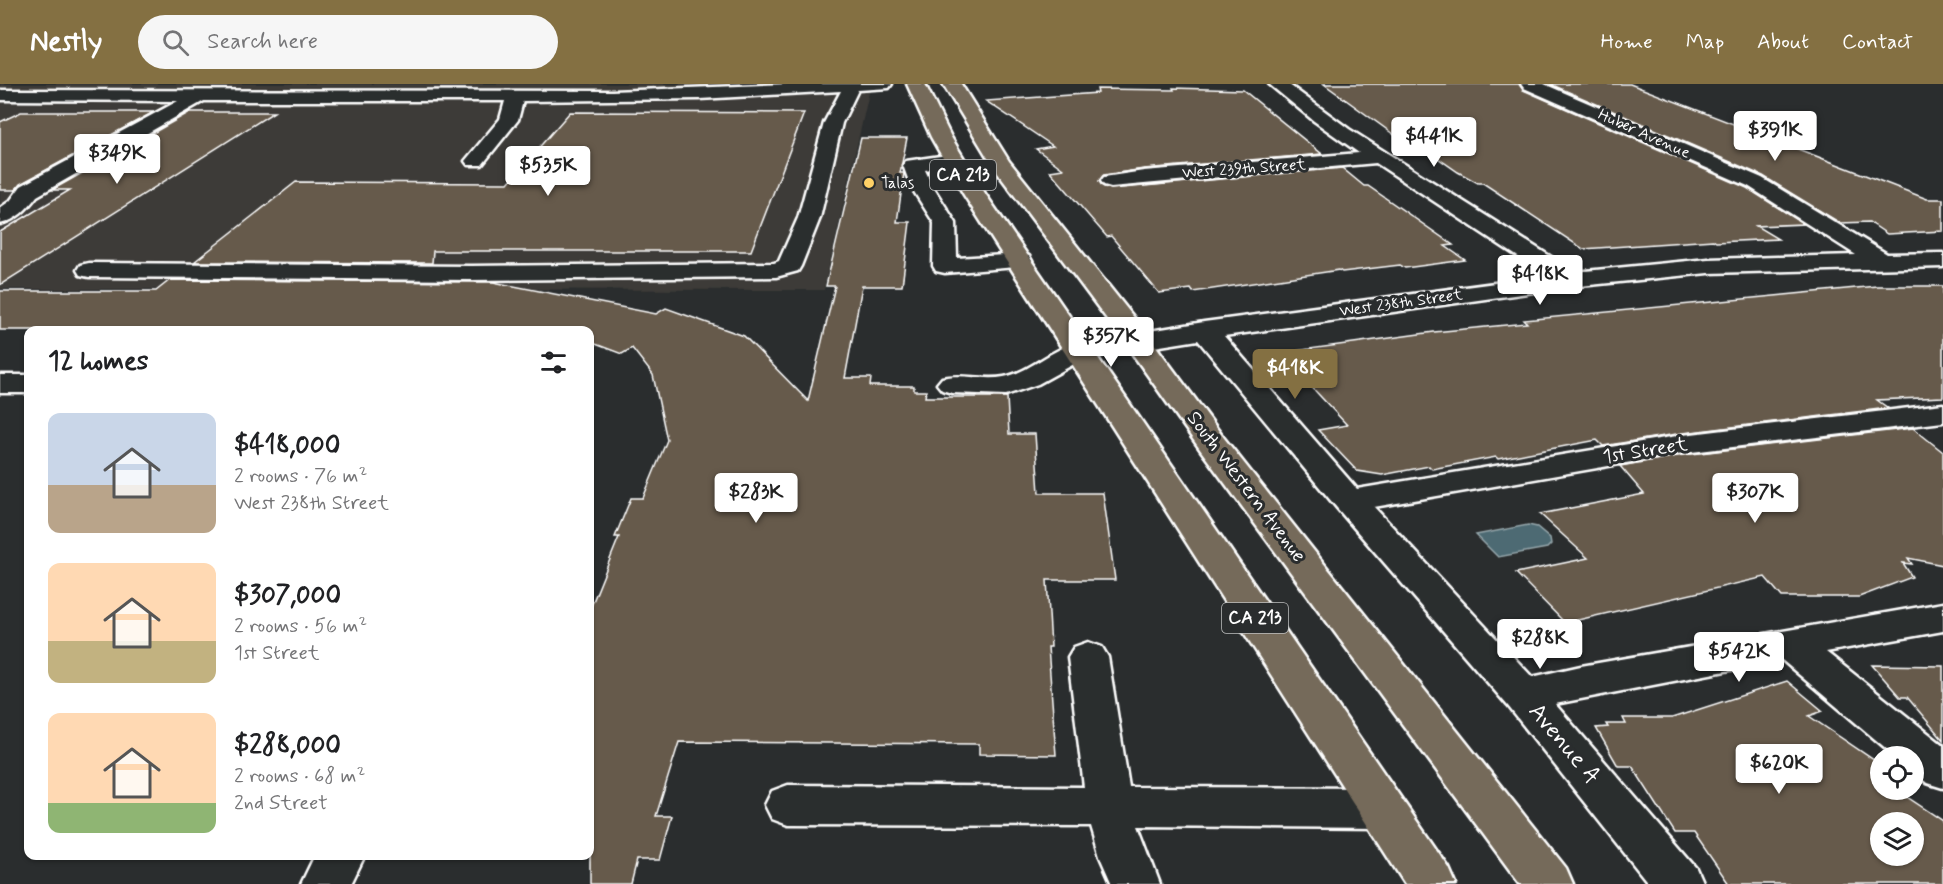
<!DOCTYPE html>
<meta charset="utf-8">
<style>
:root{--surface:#fff;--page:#f6f6f6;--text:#202124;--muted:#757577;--accent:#847042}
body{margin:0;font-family:Mynerve,sans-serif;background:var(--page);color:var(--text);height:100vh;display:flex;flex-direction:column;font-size:22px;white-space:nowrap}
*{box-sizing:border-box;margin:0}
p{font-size:20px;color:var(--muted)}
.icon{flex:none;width:33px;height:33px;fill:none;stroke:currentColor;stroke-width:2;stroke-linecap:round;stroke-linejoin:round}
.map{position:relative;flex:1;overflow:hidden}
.side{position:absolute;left:24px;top:242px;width:570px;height:534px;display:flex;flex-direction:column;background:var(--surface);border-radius:12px;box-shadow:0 2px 4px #0004}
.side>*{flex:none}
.buttons{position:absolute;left:1870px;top:662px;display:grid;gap:12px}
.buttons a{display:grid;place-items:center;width:54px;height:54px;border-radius:50%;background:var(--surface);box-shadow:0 2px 4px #0004;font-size:30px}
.price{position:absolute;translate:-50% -51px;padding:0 14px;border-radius:6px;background:#fff;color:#222;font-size:20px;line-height:39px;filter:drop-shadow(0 2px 3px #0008)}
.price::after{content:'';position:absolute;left:50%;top:36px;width:18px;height:14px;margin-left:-9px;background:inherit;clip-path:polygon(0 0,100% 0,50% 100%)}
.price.on{background:var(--accent);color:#fff}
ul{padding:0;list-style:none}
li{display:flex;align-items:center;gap:18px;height:150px;padding:0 24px}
li span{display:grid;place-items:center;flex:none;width:168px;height:120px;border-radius:12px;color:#555}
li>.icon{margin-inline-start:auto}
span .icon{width:72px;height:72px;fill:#fffc;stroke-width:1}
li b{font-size:26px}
h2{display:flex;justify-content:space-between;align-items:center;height:72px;padding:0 24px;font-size:26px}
header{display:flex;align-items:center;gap:36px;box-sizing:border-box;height:84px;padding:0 30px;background:var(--accent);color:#fff}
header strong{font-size:28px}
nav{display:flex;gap:33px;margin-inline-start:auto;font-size:21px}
.search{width:420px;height:54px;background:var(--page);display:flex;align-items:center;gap:15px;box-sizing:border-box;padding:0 21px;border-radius:33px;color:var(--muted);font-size:22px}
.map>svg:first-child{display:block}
.built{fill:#3c3a37}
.water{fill:#4e6b73;stroke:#95a6ab;stroke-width:1.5}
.building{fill:#665a4c;stroke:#fff;stroke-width:1.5;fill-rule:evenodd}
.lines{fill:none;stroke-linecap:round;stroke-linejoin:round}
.minor-casing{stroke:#fff;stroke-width:5}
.major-casing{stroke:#fff;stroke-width:5}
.minor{fill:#2a2d2e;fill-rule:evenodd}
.major{fill:#746a5a;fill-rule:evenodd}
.poi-dot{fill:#ffd166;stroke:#2a2d2e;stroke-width:2}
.labels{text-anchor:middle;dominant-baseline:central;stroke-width:6;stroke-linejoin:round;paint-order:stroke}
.far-street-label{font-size:16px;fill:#fff;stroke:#2a2d2e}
.far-poi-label{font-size:16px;fill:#fff;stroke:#2a2d2e;text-anchor:start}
.shield{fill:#2a2d2e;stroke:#bfc0c0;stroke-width:1.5}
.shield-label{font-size:18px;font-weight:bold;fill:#fff}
.street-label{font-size:20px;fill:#fff;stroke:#2a2d2e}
.near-street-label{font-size:24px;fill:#fff;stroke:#2a2d2e}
</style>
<header>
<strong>Nestly</strong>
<div class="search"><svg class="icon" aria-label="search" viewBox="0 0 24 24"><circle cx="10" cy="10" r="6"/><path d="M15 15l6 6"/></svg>Search here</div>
<nav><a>Home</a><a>Map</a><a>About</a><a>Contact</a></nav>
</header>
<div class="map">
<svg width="1943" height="800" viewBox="0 0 1943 800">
<rect width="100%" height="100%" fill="#2a2d2e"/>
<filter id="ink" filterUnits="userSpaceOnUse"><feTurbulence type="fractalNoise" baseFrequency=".0167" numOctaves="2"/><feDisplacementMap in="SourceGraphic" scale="12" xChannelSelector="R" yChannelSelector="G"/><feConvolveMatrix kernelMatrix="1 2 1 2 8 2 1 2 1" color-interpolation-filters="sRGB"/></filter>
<g filter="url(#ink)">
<path class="built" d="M0 0H871L824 206 0 205Z"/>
<path class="water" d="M1528 441 1537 443 1550 454 1551 460 1547 464 1498 473 1476 451Z"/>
<g class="building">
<path d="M1324 0H1519L1523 6 1747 104 1804 140 1756 142 1778 155 1716 158 1713 156 1583 165 1483 99H1478L1458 88 1409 54 1400 55Z"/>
<path d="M1550 0H1630L1927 115H1943V147L1887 150 1869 138 1840 139 1763 92Z"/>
<path d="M1173 4 1243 6 1322 70 1144 85 1104 91 1099 97 1102 102 1111 105 1342 84 1364 102H1368L1453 161 1445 162 1465 176 1405 184 1400 181 1342 188 1339 186 1193 208 1191 205 1159 209 1111 152 1107 153 1050 87 1063 85 1036 65 1053 62 986 17 1098 9 1097 5 1174 6Z"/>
<path d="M21 28H154L20 100 15 106H0V38Z"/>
<path d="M190 28H274L0 201V148L70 106H52Z"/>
<path d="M570 28 804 29 751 167H433L432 179 194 178 296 98 508 99Z"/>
<path d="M861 54H907L900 89H904L897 138H910L902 202H862L845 294H871L870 302H914V307H926L925 313H1007L1009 350H1035L1039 409H1103L1115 496H1047L1051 563H1048L1056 671 979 670V660L679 658 656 732H672L660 776H637L631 800H590V525L619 453H615L631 414H643L667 356 653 291 632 264 622 270 590 258V246H0V207H156L170 196 493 198 656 230 666 224 744 252 808 317 835 202H826Z"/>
<path d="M1877 202H1943V313L1877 316 1888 324 1683 349 1603 362 1597 356 1498 375 1496 373 1432 385 1429 382 1382 391 1357 387 1318 346 1347 341 1280 269 1434 248 1527 239 1524 236Z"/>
<path d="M1913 344 1943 368V481L1908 474 1912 480 1903 479 1912 493 1859 513H1782L1765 493 1565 539 1516 489 1588 474 1540 430 1644 410 1620 382 1683 371Z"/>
<path d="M1872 581 1943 582V656L1907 613H1900Z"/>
<path d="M1787 597 1823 627 1809 632 1881 681V705H1911L1904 711 1943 737V800H1729L1694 749H1675L1632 682H1618L1596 644 1608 643 1606 640H1626L1623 634H1672ZM1881 738H1914V771H1881Z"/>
</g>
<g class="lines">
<defs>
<g id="minor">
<path d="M788 0H892L889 4 858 6 842 39 820 134 801 182 798 187 776 193 471 196 89 193 80 191 77 186 80 181 89 179 471 182 774 179 779 177 798 134 824 39 841 7 699 15 523 17 518 36 482 81H468L465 77 500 35 505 17H204L37 112C27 125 17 136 0 140V124L10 117 21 102 178 17 0 16V6L612 7Z"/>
<path d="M1269 0H1288L1349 45 1575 188 1708 175 1856 171 1748 102 1524 4 1521 0H1544L1762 94 1887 170 1943 169V183L1708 189 1570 203 1224 252 1357 405 1683 351 1943 320V338L1683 369 1374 423 1532 593 1581 582 1943 519V547L1826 568 1943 661V704L1927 699 1914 688V672H1895L1782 576 1555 620 1696 784 1703 800H1649L1508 622 1337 424 1198 256 1085 274 1038 300 1006 311 952 309 942 306 937 300 942 294C962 289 983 297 1004 293 1030 288 1051 265 1077 259L1204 238 1547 192 1376 79 1111 103 1104 101 1101 97 1104 93 1144 87 1359 69 1314 37Z"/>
<path d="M954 70 961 72 964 76 961 80 925 86 933 103 956 139 957 174 1020 170 1029 172 1032 177 1029 182 945 189 936 187 933 182 934 139 911 103 903 81 906 77Z"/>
<rect x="0" y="291" width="28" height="18"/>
<path d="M1088 558 1102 563 1108 573 1129 703 1381 704 1397 710 1404 724 1397 738 1381 744 1138 742 1160 800H1112L1101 775 1091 742 788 741 772 735 765 721 772 707 788 701 1084 703 1068 573 1074 563Z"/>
<path d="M315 771H365L351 800H301Z"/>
</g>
<g id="major">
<path d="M907 0H925L951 53 986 111 1449 784 1456 800H1405L964 111 931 53Z"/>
<path d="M943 0H961L1009 77 1147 250 1224 354 1566 784 1573 800H1520L1202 368 1127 262 994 84Z"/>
</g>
</defs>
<use href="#minor" class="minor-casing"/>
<use href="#major" class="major-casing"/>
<use href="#minor" class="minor"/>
<use href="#major" class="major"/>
</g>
</g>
<circle class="poi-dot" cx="869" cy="99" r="6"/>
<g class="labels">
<g class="far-street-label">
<text transform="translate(1644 50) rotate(24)">Huber Avenue</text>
<text transform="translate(1244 85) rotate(-4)">West 239th Street</text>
<text transform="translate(1401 219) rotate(-8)">West 238th Street</text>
</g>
<g class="far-poi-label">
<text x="881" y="99">Talas</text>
</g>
<g class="shield">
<rect x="930" y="76" width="66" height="30" rx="4.5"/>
<rect x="1222" y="519" width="66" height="30" rx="4.5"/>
</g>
<g class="shield-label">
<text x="963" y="91">CA 213</text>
<text x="1255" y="534">CA 213</text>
</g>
<g class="street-label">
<text transform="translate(1645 367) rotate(-9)">1st Street</text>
<text transform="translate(1246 403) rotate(53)">South Western Avenue</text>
</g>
<g class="near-street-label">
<text transform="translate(1564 660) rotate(50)">Avenue A</text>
</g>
</g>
</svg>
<div class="buttons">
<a><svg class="icon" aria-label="locate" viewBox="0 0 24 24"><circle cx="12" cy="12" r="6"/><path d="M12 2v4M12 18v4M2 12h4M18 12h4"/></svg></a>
<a><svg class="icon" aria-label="layers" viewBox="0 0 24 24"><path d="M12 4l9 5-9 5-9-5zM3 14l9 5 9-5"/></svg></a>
</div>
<b class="price" style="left:1775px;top:78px">$391K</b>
<b class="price" style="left:1434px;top:84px">$441K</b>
<b class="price" style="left:117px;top:101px">$349K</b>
<b class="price" style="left:548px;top:113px">$535K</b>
<b class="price" style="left:1540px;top:222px">$418K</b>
<b class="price" style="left:1111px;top:284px">$357K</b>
<b class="price on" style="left:1295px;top:316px">$418K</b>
<b class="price" style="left:756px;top:440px">$283K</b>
<b class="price" style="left:1755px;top:440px">$307K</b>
<b class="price" style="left:1540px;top:586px">$288K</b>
<b class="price" style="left:1739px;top:599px">$542K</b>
<b class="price" style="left:1779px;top:711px">$620K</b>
<section class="side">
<h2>12 homes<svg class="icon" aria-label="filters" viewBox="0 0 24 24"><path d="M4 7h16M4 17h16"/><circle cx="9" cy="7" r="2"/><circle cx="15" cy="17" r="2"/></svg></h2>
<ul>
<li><span style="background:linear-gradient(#c9d6e8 60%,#b9a48a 0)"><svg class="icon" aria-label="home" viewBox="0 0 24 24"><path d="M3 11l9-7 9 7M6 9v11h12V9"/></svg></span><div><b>$418,000</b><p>2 rooms · 76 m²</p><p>West 238th Street</p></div></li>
<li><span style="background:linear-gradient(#ffd9b3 65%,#c2b280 0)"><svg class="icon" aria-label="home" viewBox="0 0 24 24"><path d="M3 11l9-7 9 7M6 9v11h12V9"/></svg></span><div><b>$307,000</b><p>2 rooms · 56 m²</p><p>1st Street</p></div></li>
<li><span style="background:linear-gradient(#ffd9b3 75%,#8fb573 0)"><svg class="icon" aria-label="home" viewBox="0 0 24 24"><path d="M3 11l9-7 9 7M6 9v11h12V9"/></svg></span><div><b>$288,000</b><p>2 rooms · 68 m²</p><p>2nd Street</p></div></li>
</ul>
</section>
</div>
